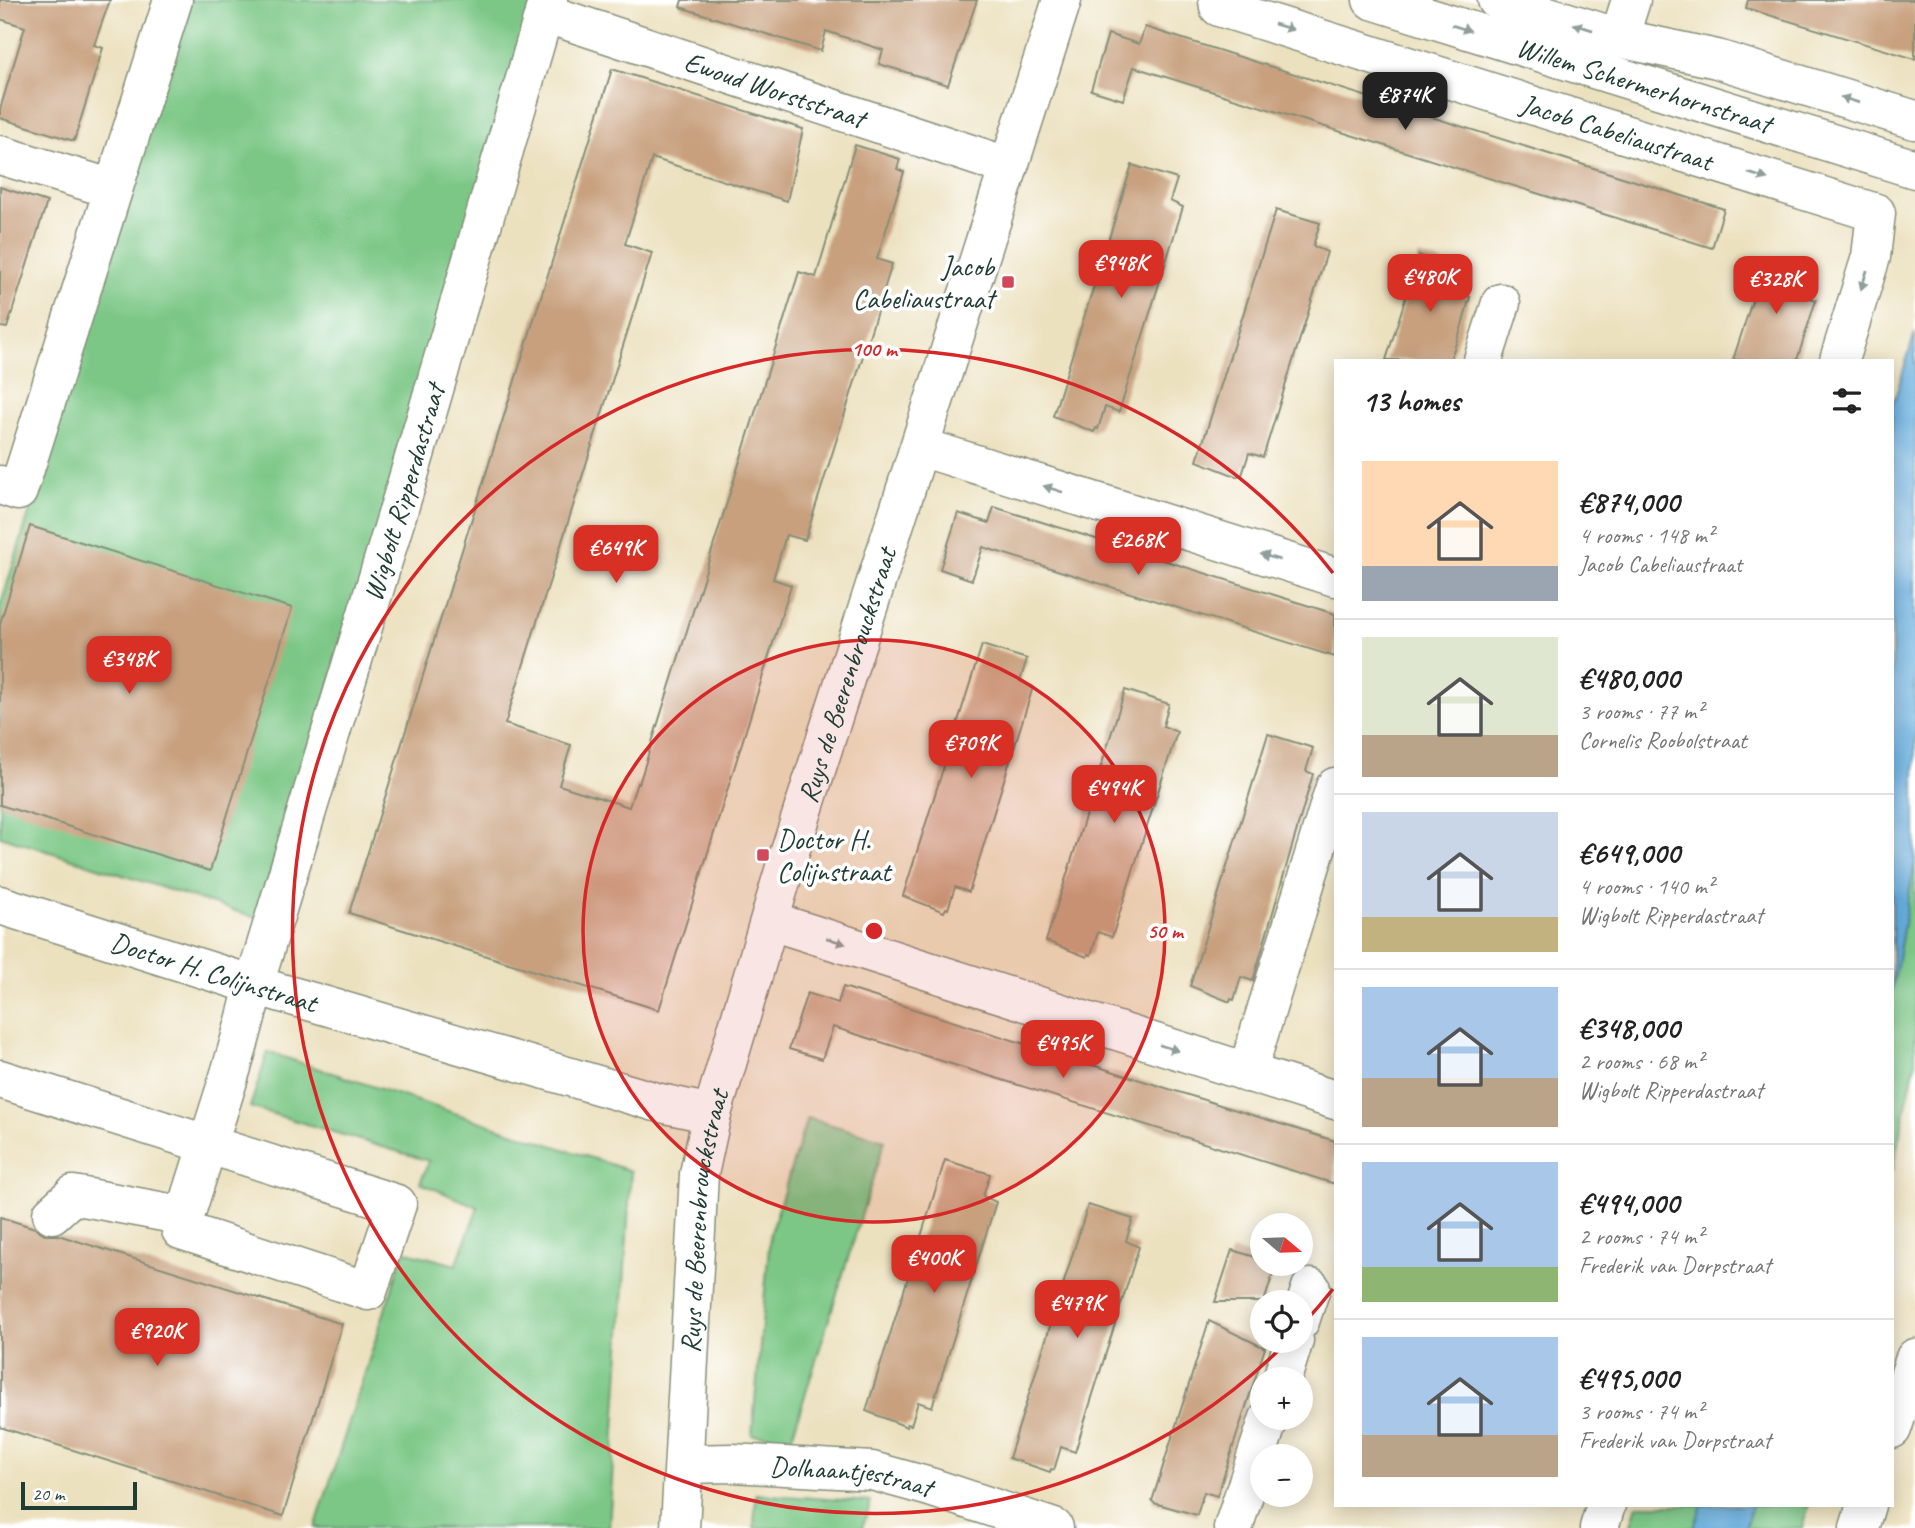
<!DOCTYPE html>
<meta charset="utf-8">
<style>
:root{--surface:#fff;--page:#f2f2f2;--text:#222;--muted:#767676;--line:#e0e0e0;--accent:#d93025}
body{margin:0;font-family:Caveat,sans-serif;background:var(--page);color:var(--text);height:100vh;display:flex;flex-direction:column;font-size:26px;white-space:nowrap}
*{box-sizing:border-box;margin:0}
p{font-size:23px;color:var(--muted)}
.icon{flex:none;width:38px;height:38px;fill:none;stroke:currentColor;stroke-width:2;stroke-linecap:round;stroke-linejoin:round}
.map{position:relative;flex:1;overflow:hidden}
.drawer{position:absolute;left:1334px;top:359px;width:560px;height:1148px;display:flex;flex-direction:column;background:var(--surface);border-radius:0px;box-shadow:0 4px 18px #0003}
.drawer>*{flex:none}
.needle{width:46px;rotate:109deg}
.buttons{position:absolute;left:1250px;top:1213px;display:grid;gap:14px}
.buttons a{display:grid;place-items:center;width:63px;height:63px;border-radius:50%;background:var(--surface);box-shadow:0 4px 18px #0003;font-size:35px}
.scale{position:absolute;left:21px;bottom:18px;width:116px;box-sizing:border-box;padding-left:7px;border:4px solid #1f3d34;border-top:0;font-size:19px;line-height:24px;white-space:nowrap;color:#1f3d34;-webkit-text-stroke:5px #fff;paint-order:stroke}
.price{position:absolute;translate:-50% -60px;padding:0 16px;border-radius:14px;background:var(--accent);color:#fff;font-size:23px;line-height:46px;filter:drop-shadow(0 2px 4px #0008)}
.price::after{content:'';position:absolute;left:50%;top:42px;width:21px;height:16px;margin-left:-10px;background:inherit;clip-path:polygon(0 0,100% 0,50% 100%)}
.price.selected{background:#222;color:#fff}
ul{padding:0;list-style:none}
li{display:flex;align-items:center;gap:21px;height:175px;padding:0 28px}
li+li{border-top:2px solid var(--line)}
li span{display:grid;place-items:center;flex:none;width:196px;height:140px;border-radius:0px;color:#555}
li>.icon{margin-inline-start:auto}
span .icon{width:84px;height:84px;fill:#fffc;stroke-width:1}
li b{font-size:30px}
h2{display:flex;justify-content:space-between;align-items:center;height:84px;padding:0 28px;font-size:30px}
.map>svg:first-child{display:block}
.green{fill:#7cc786;stroke:#4e825d;stroke-width:2}
.water{fill:#67aede;stroke:#437689;stroke-width:2}
.building{fill:#c8a07e}
.lines{fill:none;stroke-linecap:round;stroke-linejoin:round}
.minor-casing{stroke:#868f7a;stroke-width:41}
.major-casing{stroke:#868f7a;stroke-width:41}
.minor{stroke:#fff;stroke-width:38}
.major{stroke:#fff;stroke-width:38}
.oneway{fill:#8f9e9a}
.ring{fill:none;stroke:#d62828;stroke-width:3.5}
.poi-dot{fill:#d1495b;stroke:#fff;stroke-width:2.5}
.labels{text-anchor:middle;dominant-baseline:central;stroke-width:7;stroke-linejoin:round;paint-order:stroke}
.street-label{font-size:28px;fill:#1f3d34;stroke:#fff}
.poi-label{font-size:28px;fill:#1f3d34;stroke:#fff;text-anchor:end}
.centre{fill:#d62828;stroke:#fff;stroke-width:3.5}
.ring-label{font-size:21px;text-anchor:middle;font-weight:bold;fill:#d62828;stroke:#fff;stroke-width:7;stroke-linejoin:round;paint-order:stroke}
</style>
<div class="map">
<svg width="1915" height="1528" viewBox="0 0 1915 1528">
<rect width="100%" height="100%" fill="#fff"/>
<filter id="ink" filterUnits="userSpaceOnUse"><feTurbulence type="fractalNoise" baseFrequency=".0143" numOctaves="2"/><feDisplacementMap in="SourceGraphic" scale="14" xChannelSelector="R" yChannelSelector="G"/><feConvolveMatrix kernelMatrix="1 2 1 2 8 2 1 2 1" color-interpolation-filters="sRGB"/></filter>
<filter id="wash" filterUnits="userSpaceOnUse"><feTurbulence type="fractalNoise" baseFrequency=".00686" numOctaves="4" result="noise"/><feDisplacementMap in="SourceGraphic" scale="28" xChannelSelector="R" yChannelSelector="G"/><feGaussianBlur stdDeviation="1.57" result="paint"/><feColorMatrix in="noise" values="0 0 0 0 0 0 0 0 0 0 0 0 0 0 0 0 0 1.4 0 .05"/><feComposite in="paint" operator="in"/></filter>
<g filter="url(#wash)">
<rect width="100%" height="100%" fill="#ece1bf"/>
<g class="green">
<path d="M189 0H545L257 918 0 836V607Z"/>
<path d="M1915 861V1064L1892 1171V991Z"/>
<path d="M268 1052 631 1171 609 1528H315L404 1251 456 1265 478 1207 420 1183 429 1161 250 1107Z"/>
<path d="M807 1118 885 1140 792 1437 752 1435 770 1235Z"/>
<path d="M756 1494 871 1502 862 1528H754Z"/>
<path d="M1637 1505H1702L1694 1528H1630Z"/>
<path d="M1752 1505H1809L1802 1528H1745Z"/>
</g>
<g class="water">
<path d="M1915 333V861L1892 991V407Z"/>
<path d="M1702 1505H1752L1745 1528H1694Z"/>
</g>
<g id="blocks">
<g class="building">
<path d="M0 0H110L94 45 103 48 74 141 0 118V109L25 27 0 19Z"/>
<path d="M682 0H977L948 85 879 64 883 50 826 31 821 51 680 7Z"/>
<path d="M1748 0H1915V59L1746 8Z"/>
<path d="M1145 27 1724 209 1712 248 1134 67 1123 100 1091 90 1108 34 1139 44Z"/>
<path d="M612 69 803 129 787 201 652 158 625 244 652 253 505 724 571 745 559 785 629 807 637 783 639 784 799 272 816 277 855 145 900 159 897 169 904 172 877 259 892 264 805 540 786 535 773 579 791 585 659 1010 349 913Z"/>
<path d="M1132 165 1177 179 1170 201 1183 207 1119 412 1105 407 1098 429 1096 428 1094 432 1053 416Z"/>
<path d="M0 187 47 202 7 328 0 327Z"/>
<path d="M1276 210 1320 223 1313 246 1327 252 1263 457 1249 453 1242 475 1239 474 1238 477 1197 461Z"/>
<path d="M1419 255 1463 269 1457 291 1470 297 1461 329 1450 360H1386Z"/>
<path d="M1766 258 1809 273 1801 295 1816 300 1797 360H1733Z"/>
<path d="M994 507 1335 614V657L983 547 972 580 940 569 958 513 989 523Z"/>
<path d="M30 526 292 608 210 871 0 805V624Z"/>
<path d="M982 645 1027 659 1020 681 1033 687 969 892 955 887 948 909 946 908 944 912 903 896Z"/>
<path d="M1125 690 1169 704 1163 726 1177 732 1112 937 1098 932 1091 955 1088 954 1087 957 1046 941Z"/>
<path d="M1268 734 1313 748 1306 771 1313 774 1253 981 1241 977 1234 1000 1231 999 1230 1002 1190 986Z"/>
<path d="M843 987 1335 1141V1184L833 1027 822 1059 789 1049 807 993 838 1003Z"/>
<path d="M945 1160 990 1174 983 1196 996 1202 932 1407 918 1402 911 1425 907 1424V1427L866 1411Z"/>
<path d="M1088 1205 1133 1219 1126 1241 1139 1247 1075 1452 1061 1447 1054 1470 1051 1469 1050 1472 1009 1458Z"/>
<path d="M0 1217 35 1228 46 1235H58L342 1324 283 1516 0 1427Z"/>
<path d="M1232 1250 1262 1259V1264H1276L1264 1302H1215Z"/>
<path d="M1209 1321 1265 1348 1217 1496 1204 1492 1197 1515 1154 1503 1152 1501Z"/>
</g>
</g>
</g>
<g filter="url(#ink)">
<use href="#blocks" fill-opacity="0" stroke="#868f7a" stroke-width="2"/>
<g class="lines">
<defs>
<g id="minor">
<path id="s1" d="M1218 0 1219 7 1876 213 1871 257 1839 360"/>
<path id="s2" d="M1372 0 1915 169"/>
<path d="M1497 0 1619 38 1717 59 1915 120"/>
<path id="s3" d="M544 13 1007 166"/>
<path d="M1619 38 1631 0"/>
<path d="M0 155 113 189"/>
<path d="M1483 360 1501 303"/>
<path d="M921 447 1335 577"/>
<path d="M0 485 18 491 173 0"/>
<path id="s4" d="M0 905 254 985 656 1102 712 1114"/>
<path d="M771 921 1335 1100"/>
<path d="M1247 1073 1335 787"/>
<path id="s5" d="M0 1079 397 1204 368 1291 181 1230C205 1148 235 1068 254 985L407 482 548 0"/>
<path d="M52 1214 73 1195 185 1216"/>
<path d="M1300 1321 1311 1288"/>
<path d="M1282 1379 1294 1340"/>
<path id="s6" d="M684 1464 732 1463 872 1471 930 1487 1054 1528"/>
<path id="s7" d="M680 1528 699 1174 712 1114 786 864 1062 0"/>
<path d="M1233 1528 1269 1418"/>
<path d="M1599 1528 1606 1505"/>
</g>
<g id="major">
<path d="M1892 1429 1915 1358"/>
<path d="M1859 1528 1866 1505"/>
</g>
</defs>
<use href="#minor" class="minor-casing"/>
<use href="#major" class="major-casing"/>
<use href="#minor" class="minor"/>
<use href="#major" class="major"/>
</g>
<defs><path id="oneway-solid" d="M-6-.8H1V-3.2L6.5 0L1 3.2V.8H-6Z" transform="scale(1.75)"/></defs>
<g class="oneway">
<use href="#oneway-solid" transform="translate(1284 27) rotate(17)"/>
<use href="#oneway-solid" transform="translate(1583 27) rotate(-163)"/>
<use href="#oneway-solid" transform="translate(1461 28) rotate(17)"/>
<use href="#oneway-solid" transform="translate(1850 100) rotate(-163)"/>
<use href="#oneway-solid" transform="translate(1758 176) rotate(17)"/>
<use href="#oneway-solid" transform="translate(1864 280) rotate(108)"/>
<use href="#oneway-solid" transform="translate(1053 489) rotate(-162)"/>
<use href="#oneway-solid" transform="translate(1270 557) rotate(-163)"/>
<use href="#oneway-solid" transform="translate(836 941) rotate(18)"/>
<use href="#oneway-solid" transform="translate(1169 1048) rotate(18)"/>
</g>
</g>
<circle cx="874" cy="931" r="291" fill="#d62828" fill-opacity=".12"/>
<g class="ring">
<circle cx="874" cy="931" r="291"/>
<path d="M1333 1289A582 582 0 0 1 1303 1324M1286 1343A582 582 0 1 1 1333 573"/>
</g>
<g class="poi-dot">
<rect x="1001" y="275" width="14" height="14" rx="3.5"/>
<rect x="756" y="848" width="14" height="14" rx="3.5"/>
</g>
<g class="labels">
<g class="street-label">
<text stroke="none"><textPath href="#s2" startOffset="285">Willem Schermerhornstraat</textPath></text>
<text stroke="none"><textPath href="#s3" startOffset="243">Ewoud Worststraat</textPath></text>
<text stroke="none"><textPath href="#s1" startOffset="424">Jacob Cabeliaustraat</textPath></text>
<text stroke="none"><textPath href="#s5" startOffset="1475">Wigbolt Ripperdastraat</textPath></text>
<text stroke="none"><textPath href="#s7" startOffset="875">Ruys de Beerenbrouckstraat</textPath></text>
<text stroke="none"><textPath href="#s4" startOffset="224">Doctor H. Colijnstraat</textPath></text>
<text stroke="none"><textPath href="#s7" startOffset="308">Ruys de Beerenbrouckstraat</textPath></text>
<text stroke="none"><textPath href="#s6" startOffset="168">Dolhaantjestraat</textPath></text>
</g>
<g class="poi-label">
<text x="994" y="266">Jacob<tspan x="994" dy="32">Cabeliaustraat</tspan></text>
<text x="777" y="839" text-anchor="start">Doctor H.<tspan x="777" dy="32">Colijnstraat</tspan></text>
</g>
</g>
<circle cx="874" cy="931" r="10" class="centre"/>
<g class="ring-label">
<text x="874" y="356">100 m</text>
<text x="1165" y="938">50 m</text>
</g>
</svg>
<div class="buttons">
<a><svg class="needle" viewBox="-14 -14 28 28"><path d="M0-13l5 13h-10z" fill="#e53935"/><path d="M0 13l5-13h-10z" fill="#767676"/></svg></a>
<a><svg class="icon" aria-label="locate" viewBox="0 0 24 24"><circle cx="12" cy="12" r="6"/><path d="M12 2v4M12 18v4M2 12h4M18 12h4"/></svg></a>
<a>+</a>
<a>−</a>
</div>
<div class="scale">20 m</div>
<b class="price selected" style="left:1405px;top:132px">€874K</b>
<b class="price" style="left:1121px;top:300px">€948K</b>
<b class="price" style="left:1430px;top:314px">€480K</b>
<b class="price" style="left:1776px;top:316px">€328K</b>
<b class="price" style="left:1138px;top:577px">€268K</b>
<b class="price" style="left:616px;top:585px">€649K</b>
<b class="price" style="left:129px;top:696px">€348K</b>
<b class="price" style="left:971px;top:780px">€709K</b>
<b class="price" style="left:1114px;top:825px">€494K</b>
<b class="price" style="left:1063px;top:1080px">€495K</b>
<b class="price" style="left:934px;top:1295px">€400K</b>
<b class="price" style="left:1077px;top:1340px">€479K</b>
<b class="price" style="left:157px;top:1368px">€920K</b>
<section class="drawer">
<h2>13 homes<svg class="icon" aria-label="filters" viewBox="0 0 24 24"><path d="M4 7h16M4 17h16"/><circle cx="9" cy="7" r="2"/><circle cx="15" cy="17" r="2"/></svg></h2>
<ul>
<li><span style="background:linear-gradient(#ffd9b3 75%,#9aa5b1 0)"><svg class="icon" aria-label="home" viewBox="0 0 24 24"><path d="M3 11l9-7 9 7M6 9v11h12V9"/></svg></span><div><b>€874,000</b><p>4 rooms · 148 m²</p><p>Jacob Cabeliaustraat</p></div></li>
<li><span style="background:linear-gradient(#dfe7d0 70%,#b9a48a 0)"><svg class="icon" aria-label="home" viewBox="0 0 24 24"><path d="M3 11l9-7 9 7M6 9v11h12V9"/></svg></span><div><b>€480,000</b><p>3 rooms · 77 m²</p><p>Cornelis Roobolstraat</p></div></li>
<li><span style="background:linear-gradient(#c9d6e8 75%,#c2b280 0)"><svg class="icon" aria-label="home" viewBox="0 0 24 24"><path d="M3 11l9-7 9 7M6 9v11h12V9"/></svg></span><div><b>€649,000</b><p>4 rooms · 140 m²</p><p>Wigbolt Ripperdastraat</p></div></li>
<li><span style="background:linear-gradient(#a9c7e8 65%,#b9a48a 0)"><svg class="icon" aria-label="home" viewBox="0 0 24 24"><path d="M3 11l9-7 9 7M6 9v11h12V9"/></svg></span><div><b>€348,000</b><p>2 rooms · 68 m²</p><p>Wigbolt Ripperdastraat</p></div></li>
<li><span style="background:linear-gradient(#a9c7e8 75%,#8fb573 0)"><svg class="icon" aria-label="home" viewBox="0 0 24 24"><path d="M3 11l9-7 9 7M6 9v11h12V9"/></svg></span><div><b>€494,000</b><p>2 rooms · 74 m²</p><p>Frederik van Dorpstraat</p></div></li>
<li><span style="background:linear-gradient(#a9c7e8 70%,#b9a48a 0)"><svg class="icon" aria-label="home" viewBox="0 0 24 24"><path d="M3 11l9-7 9 7M6 9v11h12V9"/></svg></span><div><b>€495,000</b><p>3 rooms · 74 m²</p><p>Frederik van Dorpstraat</p></div></li>
</ul>
</section>
</div>
